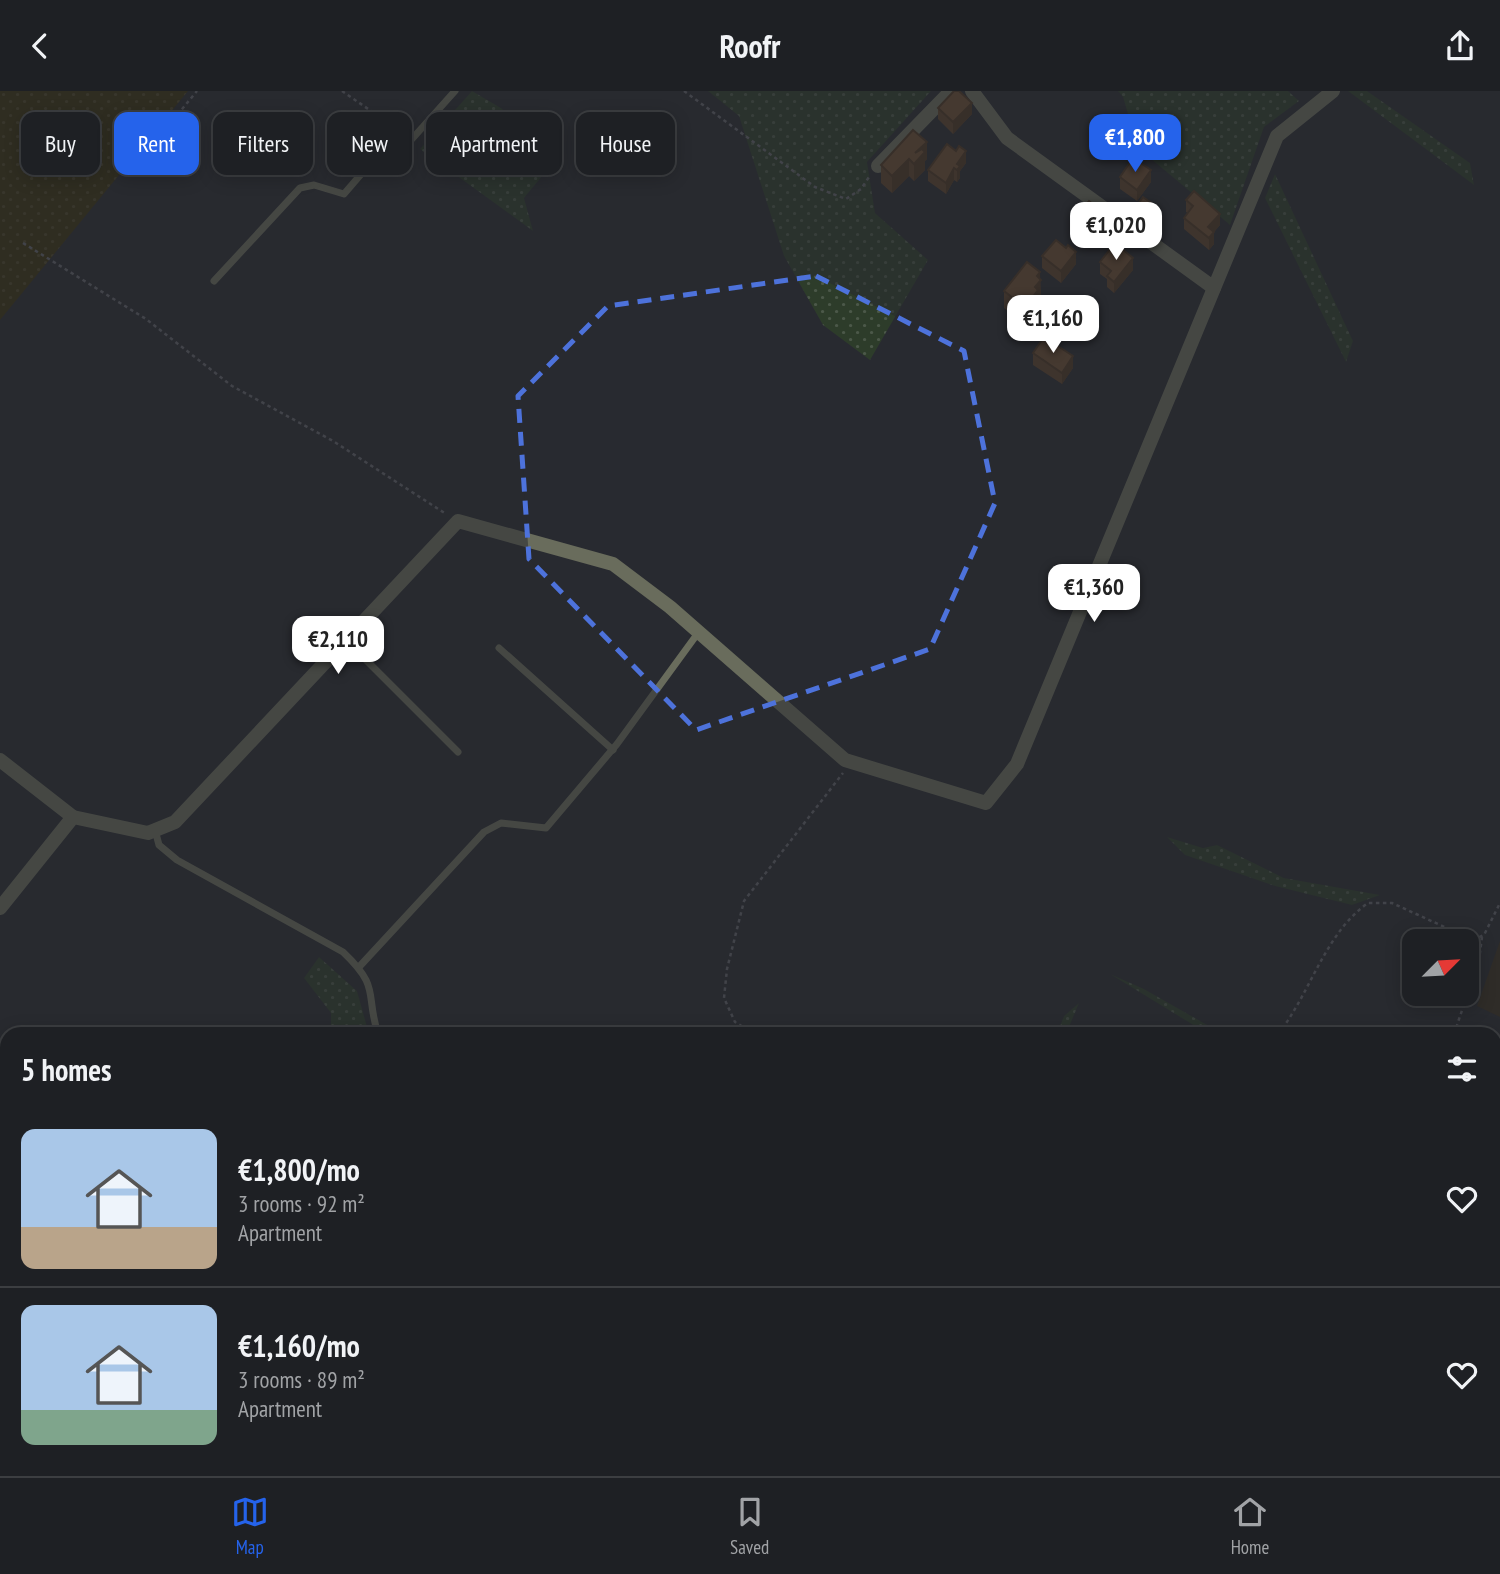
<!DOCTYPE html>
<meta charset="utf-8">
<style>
:root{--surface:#1e2024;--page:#26282c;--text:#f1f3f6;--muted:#a1a3a6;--line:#3c3e41;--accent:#2563eb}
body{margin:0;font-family:"PT Sans Narrow",sans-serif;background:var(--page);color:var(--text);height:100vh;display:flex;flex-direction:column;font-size:26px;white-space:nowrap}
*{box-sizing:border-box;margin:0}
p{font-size:23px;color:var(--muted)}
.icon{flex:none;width:38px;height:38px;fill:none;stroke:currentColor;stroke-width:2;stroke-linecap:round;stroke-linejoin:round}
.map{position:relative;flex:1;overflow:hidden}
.side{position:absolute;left:0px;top:936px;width:1502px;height:450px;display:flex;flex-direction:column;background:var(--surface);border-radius:21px 21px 0 0;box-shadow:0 4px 18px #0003,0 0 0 2px var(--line)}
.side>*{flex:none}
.hud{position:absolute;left:21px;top:21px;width:700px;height:63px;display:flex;gap:14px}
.needle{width:46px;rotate:66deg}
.tools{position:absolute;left:1402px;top:838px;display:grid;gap:14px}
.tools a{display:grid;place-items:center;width:77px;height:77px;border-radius:14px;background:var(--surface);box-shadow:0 4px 18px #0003,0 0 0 2px var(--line);font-size:35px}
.price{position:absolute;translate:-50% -60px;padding:0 16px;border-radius:14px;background:#fff;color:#222;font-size:23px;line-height:46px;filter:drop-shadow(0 2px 4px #0008)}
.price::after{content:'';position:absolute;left:50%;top:42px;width:21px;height:16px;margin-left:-10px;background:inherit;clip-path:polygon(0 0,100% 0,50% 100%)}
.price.selected{background:var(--accent);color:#fff}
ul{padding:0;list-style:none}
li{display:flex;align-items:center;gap:21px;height:175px;padding:0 21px}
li+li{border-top:2px solid var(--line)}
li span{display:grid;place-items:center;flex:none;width:196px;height:140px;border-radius:14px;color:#555}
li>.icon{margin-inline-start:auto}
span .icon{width:84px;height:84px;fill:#fffc;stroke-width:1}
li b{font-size:30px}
h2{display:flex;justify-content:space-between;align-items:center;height:84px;padding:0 21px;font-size:30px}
.tag{padding:0 24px;border-radius:14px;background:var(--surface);box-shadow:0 4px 18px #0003,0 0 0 2px var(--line);font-size:24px;line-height:63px}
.tag.selected{background:var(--accent);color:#fff}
header{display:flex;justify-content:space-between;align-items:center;height:91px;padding:0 21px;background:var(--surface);font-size:32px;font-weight:700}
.tab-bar{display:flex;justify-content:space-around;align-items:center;height:98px;border-top:2px solid var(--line);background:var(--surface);font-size:19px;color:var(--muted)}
.tab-bar a{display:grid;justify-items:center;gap:4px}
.tab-bar .selected{color:var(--accent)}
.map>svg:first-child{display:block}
.commercial{fill:#393020}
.grass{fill:url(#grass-dots)}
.forest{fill:url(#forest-firs)}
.sand{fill:url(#sand-dots)}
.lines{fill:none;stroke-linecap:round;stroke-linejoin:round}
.path{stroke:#616268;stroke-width:2.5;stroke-dasharray:3.5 3.5;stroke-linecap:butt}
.lane{stroke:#696c5c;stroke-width:7}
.street{stroke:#696c5c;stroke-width:14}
.primary{stroke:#a8ae8c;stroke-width:18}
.wall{fill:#5a412b}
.shaded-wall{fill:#4a3523}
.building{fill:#694c32;stroke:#4a3523;stroke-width:2}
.marked{fill:none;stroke:#4d72db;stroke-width:5;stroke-dasharray:14 9;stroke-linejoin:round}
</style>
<header><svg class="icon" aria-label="back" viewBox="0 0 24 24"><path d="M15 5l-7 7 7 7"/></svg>Roofr<svg class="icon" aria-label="share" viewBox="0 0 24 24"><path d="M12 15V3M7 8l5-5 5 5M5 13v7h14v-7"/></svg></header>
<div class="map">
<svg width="1500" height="1385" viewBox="0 0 1500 1385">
<defs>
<pattern id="grass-dots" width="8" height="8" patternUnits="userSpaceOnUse" patternTransform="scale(1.75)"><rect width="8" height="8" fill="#2d3c2a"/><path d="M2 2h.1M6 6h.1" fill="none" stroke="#4b5849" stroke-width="1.8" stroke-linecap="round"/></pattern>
<pattern id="forest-firs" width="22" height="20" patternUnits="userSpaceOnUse" patternTransform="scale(1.75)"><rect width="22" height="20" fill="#415a3c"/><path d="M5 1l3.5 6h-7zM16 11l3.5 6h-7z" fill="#5c7158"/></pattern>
<pattern id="sand-dots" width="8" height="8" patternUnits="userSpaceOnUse" patternTransform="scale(1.75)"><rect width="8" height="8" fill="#393111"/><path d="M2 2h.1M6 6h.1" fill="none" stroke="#4c4528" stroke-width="1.8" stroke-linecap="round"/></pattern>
</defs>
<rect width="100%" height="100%" fill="#282a30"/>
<g class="commercial">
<path d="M1500 850V926L1477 915Z"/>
<path d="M1417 1379H1461L1458 1385H1431Z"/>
</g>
<g class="grass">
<path d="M472 0 501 17 558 66 524 107 533 140 420 58Z"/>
<path d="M708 0H931L867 71 875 122 928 169 870 269 823 234 784 165 739 25Z"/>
<path d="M1118 0H1288L1299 10 1264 36 1230 134 1138 57 1123 6Z"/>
<path d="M1348 0H1367L1470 72 1474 94Z"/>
<path d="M1275 83 1353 250 1346 271 1265 107Z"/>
<path d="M1167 746 1203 757 1217 754 1284 787 1380 804 1352 814 1275 795 1185 764Z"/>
<path d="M319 866 357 900 369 943H331V922L304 887Z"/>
<path d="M1110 883 1144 898 1223 943H1208Z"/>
<path d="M1079 912 1066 943H1057L1064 925Z"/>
<path d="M1500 1150V1183L1495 1195V1159Z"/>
<path d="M1500 1204V1273L1495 1269 1494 1206Z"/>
<path d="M1306 1379H1417L1431 1385H1303Z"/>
</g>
<path class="forest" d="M0 1333 7 1342V1379H20L14 1385 0 1383Z"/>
<path class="sand" d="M0 0H188L0 229Z"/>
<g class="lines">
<g class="path">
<path d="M342 0 390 33"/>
<path d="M684 0 815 96 846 108 861 98 869 86"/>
<path d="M173 29 197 0"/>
<path d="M23 152 146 228 232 295 333 350 446 423"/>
<path d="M754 943 735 931 724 907 727 878 744 810 843 682"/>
<path d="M1278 943C1311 902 1324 843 1368 812H1392L1473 849 1484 844 1500 812"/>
<path d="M1454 943 1479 869 1482 846"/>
<path d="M1292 1385 1295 1379"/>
</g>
<g class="lane">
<path d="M214 190 300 97 314 94 344 103 399 39 412 48 455 0"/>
<path d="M347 550 458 661"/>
<path d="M499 557 613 659"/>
<path d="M155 739 159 754 177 769 343 861C381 897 365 902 378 943"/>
<path d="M359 876 484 741 501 732 546 737 617 653 698 542"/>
<path d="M76 1379 88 1385"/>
<path d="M293 1379 301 1385"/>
<path d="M40 1385 44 1379"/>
</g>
<g class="street">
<path d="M972 0 1007 47 1214 197"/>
<path d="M878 75 951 0"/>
<path d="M0 669 73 726"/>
<path d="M0 817 73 726 148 742 175 731 458 430 613 473 670 516 845 669 986 712 1017 673 1277 45 1333 0"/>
</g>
<g class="primary">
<path d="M1494 1341 1500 1328"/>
<path d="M1475 1385 1478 1379"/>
</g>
</g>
<g class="wall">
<path d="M938 17 972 23 953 43 938 28Z"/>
<path d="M913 39 927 68 925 70V79L914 90 909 85 892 102 881 92V74Z"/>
<path d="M966 72 960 80V87L957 91 954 89 946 103 928 90V79Z"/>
<path d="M1120 86 1151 91 1137 110 1120 98Z"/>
<path d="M1186 109 1220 134 1214 141V153L1209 159 1184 138V127L1188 122 1186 121Z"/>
<path d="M1133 120 1157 127 1147 141 1133 131Z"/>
<path d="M1077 124 1109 131 1096 153 1077 135Z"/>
<path d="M1066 157 1076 173 1061 192 1042 177V165Z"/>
<path d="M1100 171 1133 179 1114 202 1107 196V188L1100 183Z"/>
<path d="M1040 188 1041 206 1038 210V216L1025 233 1004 217V200Z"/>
<path d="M1033 262 1073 277 1062 293 1033 274Z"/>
</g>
<g class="shaded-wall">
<path d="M972 12V23L953 43V31Z"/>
<path d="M927 51V68L925 70V79L914 90V73L915 62Z"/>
<path d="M966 60V72L960 80V87L957 91V73Z"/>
<path d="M909 68V85L892 102V85Z"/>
<path d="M954 77V89L946 103V92Z"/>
<path d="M1151 79V91L1137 110V99Z"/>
<path d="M1157 116V127L1147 141V130Z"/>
<path d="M1109 120V131L1096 153V142Z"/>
<path d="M1220 123V134L1208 148V136Z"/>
<path d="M1214 141V153L1209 159V147Z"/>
<path d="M1076 161V173L1061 192V180Z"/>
<path d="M1133 167V179L1114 202V191Z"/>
<path d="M1040 181 1041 206 1038 210V216L1025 233V216L1035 196 1037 185Z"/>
<path d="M1073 265V277L1062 293V282Z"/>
</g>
<g class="building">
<path d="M954 0H959L972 12 953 31 938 17Z"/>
<path d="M913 39 927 51 915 62 922 58 925 61 914 73 909 68 892 85 881 74Z"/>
<path d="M947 53 956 60 959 55 966 60 957 73 960 75 957 79 954 77 946 92 928 79Z"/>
<path d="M1133 67 1151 79 1137 99 1120 86Z"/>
<path d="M1194 100 1220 123 1208 136 1214 141 1209 147 1184 127 1193 115 1186 109Z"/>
<path d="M1143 106 1157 116 1147 130 1133 120Z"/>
<path d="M1089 110 1098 117 1101 113 1109 120 1096 142 1077 124Z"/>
<path d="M1056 149 1066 157 1068 154 1076 161 1061 180 1042 165Z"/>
<path d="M1115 152 1133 167 1114 191 1107 185 1111 180 1100 171Z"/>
<path d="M1027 171 1040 181 1037 185 1041 189 1035 196 1038 199 1025 216 1004 200Z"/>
<path d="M1044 246 1073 265 1062 282 1033 262Z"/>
</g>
<path d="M0 0H1500V1385H0ZM816 185 964 260 995 412 930 558 696 639 529 468 518 305 608 215Z" fill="#282a30" fill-opacity=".55" fill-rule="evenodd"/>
<path class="marked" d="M816 185 964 260 995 412 930 558 696 639 529 468 518 305 608 215Z"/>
</svg>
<div class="tools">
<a><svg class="needle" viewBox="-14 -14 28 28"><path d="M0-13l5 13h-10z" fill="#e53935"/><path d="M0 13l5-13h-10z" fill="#a1a3a6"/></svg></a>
</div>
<b class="price selected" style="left:1135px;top:83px">€1,800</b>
<b class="price" style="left:1116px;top:171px">€1,020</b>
<b class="price" style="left:1053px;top:264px">€1,160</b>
<b class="price" style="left:1094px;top:533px">€1,360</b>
<b class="price" style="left:338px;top:585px">€2,110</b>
<div class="hud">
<a class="tag">Buy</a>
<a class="tag selected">Rent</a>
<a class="tag">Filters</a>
<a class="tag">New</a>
<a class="tag">Apartment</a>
<a class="tag">House</a>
</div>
<section class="side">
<h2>5 homes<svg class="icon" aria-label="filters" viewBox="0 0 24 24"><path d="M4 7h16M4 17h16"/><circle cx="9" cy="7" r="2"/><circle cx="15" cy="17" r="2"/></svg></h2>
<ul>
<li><span style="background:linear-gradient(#a9c7e8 70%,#b9a48a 0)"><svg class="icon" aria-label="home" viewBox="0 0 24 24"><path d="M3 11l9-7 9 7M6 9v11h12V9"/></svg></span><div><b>€1,800/mo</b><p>3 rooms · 92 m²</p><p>Apartment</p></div><svg class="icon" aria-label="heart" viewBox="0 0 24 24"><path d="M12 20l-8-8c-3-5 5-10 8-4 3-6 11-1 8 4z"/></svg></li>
<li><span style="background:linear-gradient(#a9c7e8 75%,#7fa58c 0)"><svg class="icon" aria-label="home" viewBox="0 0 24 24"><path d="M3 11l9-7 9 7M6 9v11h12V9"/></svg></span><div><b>€1,160/mo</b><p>3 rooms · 89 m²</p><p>Apartment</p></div><svg class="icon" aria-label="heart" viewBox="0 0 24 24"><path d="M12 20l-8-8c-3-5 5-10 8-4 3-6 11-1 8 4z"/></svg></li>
</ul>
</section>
</div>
<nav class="tab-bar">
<a class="selected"><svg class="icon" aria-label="map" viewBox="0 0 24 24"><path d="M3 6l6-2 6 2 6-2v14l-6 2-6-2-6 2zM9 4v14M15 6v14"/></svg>Map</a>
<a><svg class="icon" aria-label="saved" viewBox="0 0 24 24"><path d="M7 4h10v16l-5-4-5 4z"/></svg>Saved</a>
<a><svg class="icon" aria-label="home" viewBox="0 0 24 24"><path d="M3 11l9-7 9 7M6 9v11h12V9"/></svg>Home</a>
</nav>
